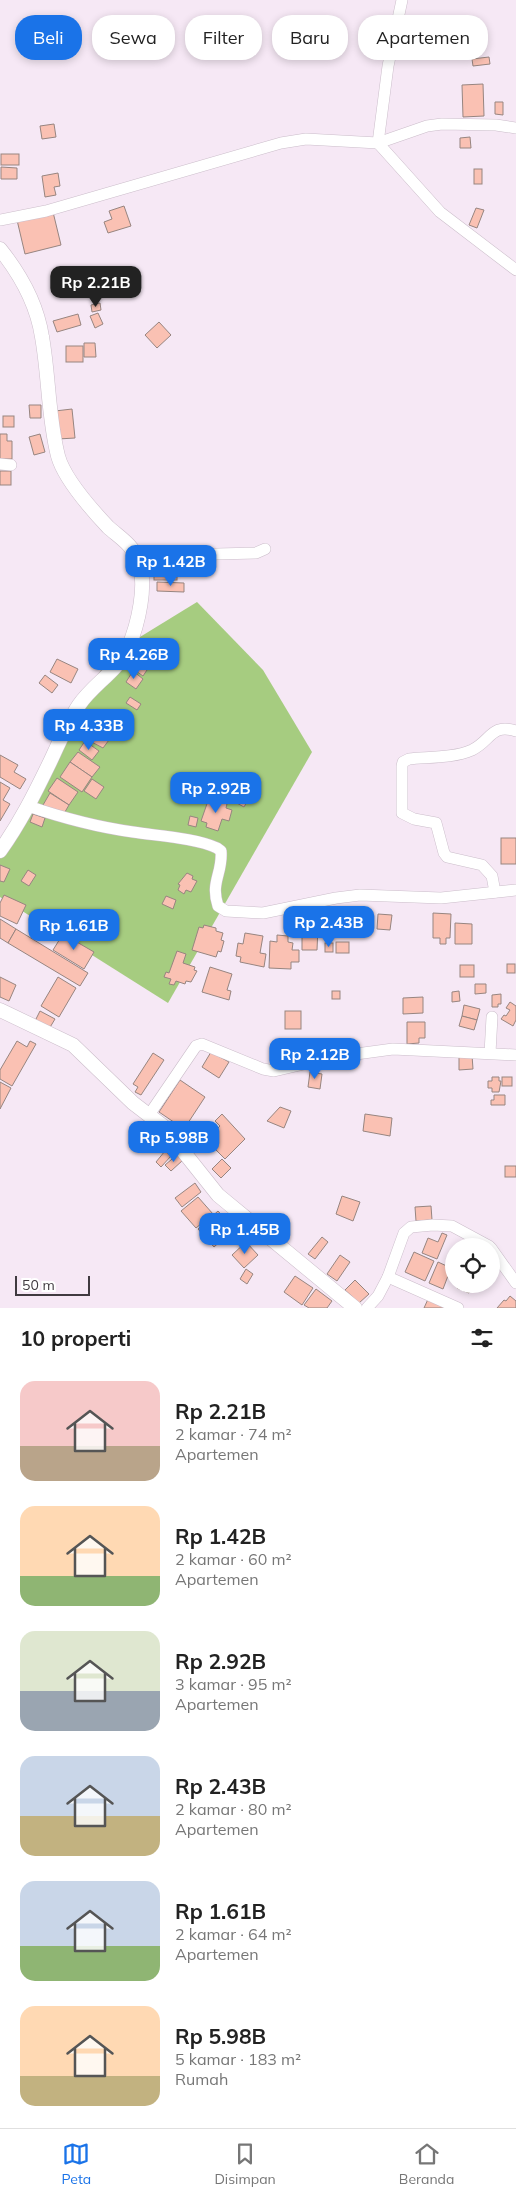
<!DOCTYPE html>
<html lang="id">
<meta charset="utf-8">
<style>
:root{--surface:#fff;--page:#f2f2f2;--text:#222;--muted:#767676;--line:#e0e0e0;--accent:#1a73e8}
body{margin:0;font-family:Mulish,sans-serif;background:var(--page);color:var(--text);height:100vh;display:flex;flex-direction:column;font-size:19px;white-space:nowrap}
*{box-sizing:border-box;margin:0}
p{font-size:16px;color:var(--muted)}
.icon{flex:none;width:28px;height:28px;fill:none;stroke:currentColor;stroke-width:2;stroke-linecap:round;stroke-linejoin:round}
.map{position:relative;height:1308px;overflow:hidden}
.panel{display:flex;flex-direction:column;background:var(--surface);flex:1}
.panel>*{flex:none}
.hud{position:absolute;left:15px;top:15px;width:486px;height:45px;display:flex;gap:10px}
.fabs{position:absolute;left:445px;top:1238px;display:grid;gap:10px}
.fabs a{display:grid;place-items:center;width:55px;height:55px;border-radius:50%;background:var(--surface);box-shadow:0 2px 8px #0003;font-size:25px}
.scale{position:absolute;left:15px;bottom:12px;width:75px;box-sizing:border-box;padding-left:5px;border:2px solid #403a40;border-top:0;font-size:14px;line-height:18px;white-space:nowrap;color:#403a40;-webkit-text-stroke:4px #fff;paint-order:stroke}
.price{position:absolute;translate:-50% -42px;padding:0 11px;border-radius:10px;background:var(--accent);color:#fff;font-size:16px;line-height:32px;filter:drop-shadow(0 1px 2px #0008)}
.price::after{content:'';position:absolute;left:50%;top:30px;width:15px;height:11px;margin-left:-8px;background:inherit;clip-path:polygon(0 0,100% 0,50% 100%)}
.price.on{background:#222;color:#fff}
ul{padding:0;list-style:none}
li{display:flex;align-items:center;gap:15px;height:125px;padding:0 20px}
li span{display:grid;place-items:center;flex:none;width:140px;height:100px;border-radius:15px;color:#555}
li>.icon{margin-inline-start:auto}
span .icon{width:60px;height:60px;fill:#fffc;stroke-width:1}
li b{font-size:21px}
h2{display:flex;justify-content:space-between;align-items:center;height:60px;padding:0 20px;font-size:21px}
.tag{padding:0 18px;border-radius:20px;background:var(--surface);box-shadow:0 2px 8px #0003;font-size:18px;line-height:45px}
.tag.on{background:var(--accent);color:#fff}
.tabs{display:flex;justify-content:space-around;align-items:center;height:70px;border-top:1px solid var(--line);background:var(--surface);font-size:14px;color:var(--muted)}
.tabs a{display:grid;justify-items:center;gap:2px}
.tabs .on{color:var(--accent)}
.map>svg:first-child{display:block}
.green{fill:#a6cc80}
.building{fill:#fac1b3;stroke:#978580}
.lines{fill:none;stroke-linecap:round;stroke-linejoin:round}
.minor-casing{stroke:#cbbdca;stroke-width:12}
.major-casing{stroke:#cbbdca;stroke-width:15}
.minor{stroke:#fff;stroke-width:11}
.major{stroke:#fff;stroke-width:14}
</style>
<div class="map">
<svg width="516" height="1308" viewBox="0 0 516 1308">
<rect width="100%" height="100%" fill="#f6e8f5"/>
<path class="green" d="M197 602 263 670 312 752 168 1003 0 897V845L109 656Z"/>
<g class="building">
<path d="M489 57 490 64 473 66 472 59Z"/>
<path d="M483 84 484 116 463 117 462 85Z"/>
<path d="M495 102H503V115L495 114Z"/>
<path d="M54 124 56 137 42 139 40 126Z"/>
<path d="M470 137 471 148H460V138Z"/>
<rect x="1" y="154" width="18" height="11"/>
<path d="M1 167 17 168V179H1Z"/>
<rect x="474" y="169" width="8" height="15"/>
<path d="M58 173 60 186 54 187 56 195 45 197 42 176Z"/>
<path d="M124 206 131 226 108 233 104 222 112 219 109 211Z"/>
<path d="M476 208 484 210 477 228 469 225Z"/>
<path d="M53 212 61 245 25 254 17 220Z"/>
<path d="M100 303 101 310 92 312 91 305Z"/>
<path d="M98 313 103 324 95 328 90 316Z"/>
<path d="M78 314 81 325 57 332 53 321Z"/>
<path d="M159 322 171 335 157 348 145 335Z"/>
<path d="M84 343H95L96 357H84Z"/>
<rect x="66" y="346" width="17" height="16"/>
<path d="M29 405H41V418H30Z"/>
<path d="M72 409 75 438 58 439 55 411Z"/>
<rect x="3" y="416" width="11" height="11"/>
<path d="M0 434H7V441H12V459H0Z"/>
<path d="M40 434 45 452 34 455 29 437Z"/>
<rect x="0" y="471" width="11" height="14"/>
<rect x="191" y="561" width="17" height="10"/>
<rect x="154" y="565" width="23" height="15"/>
<path d="M157 582 184 583V592L157 591Z"/>
<path d="M57 659 78 669 71 683 50 672Z"/>
<path d="M140 660 149 667 143 676 133 669Z"/>
<path d="M133 671 143 679 136 689 126 682Z"/>
<path d="M45 675 58 685 52 693 39 683Z"/>
<path d="M130 697 141 704 137 710 126 703Z"/>
<path d="M96 721 104 727 100 733 109 740 103 748 84 738Z"/>
<path d="M85 741 99 751 92 760 79 750Z"/>
<path d="M78 752 100 767 92 777 70 762Z"/>
<path d="M0 755 18 765 14 772 26 779 20 789 0 777Z"/>
<path d="M70 762 92 777 82 792 60 777Z"/>
<path d="M239 774 257 784 244 807 226 797Z"/>
<path d="M57 778 78 792 69 805 48 791Z"/>
<path d="M92 779 104 787 96 799 84 791Z"/>
<path d="M0 782 10 788 3 800 10 804 0 821Z"/>
<path d="M50 793 69 805 62 817 43 805Z"/>
<path d="M209 798 227 804 226 808 232 810 229 821 222 819 218 831 206 827 207 823 201 821Z"/>
<path d="M33 814 45 818 42 827 30 822Z"/>
<path d="M190 816 198 818 196 827 188 825Z"/>
<rect x="501" y="838" width="15" height="26"/>
<path d="M0 865 10 869 4 882 0 881Z"/>
<path d="M28 870 36 875 29 886 21 881Z"/>
<path d="M187 873 193 876 192 879 197 881 191 892 186 890 184 894 178 890 180 885 178 884Z"/>
<path d="M4 895 26 905 17 924 0 916V903Z"/>
<path d="M166 896 176 900 173 909 162 904Z"/>
<path d="M433 913 451 914 450 938H446V944H440V938H433Z"/>
<path d="M378 914 392 915 390 930 377 929Z"/>
<path d="M0 919 16 929 8 943 0 938Z"/>
<path d="M455 923 472 924V944H455Z"/>
<path d="M204 925 216 928V931L223 933 221 940 224 941 221 952 218 951 216 957 192 950 199 927 203 928Z"/>
<path d="M302 925 318 926 317 950H302Z"/>
<path d="M16 929 88 973 80 986 8 943Z"/>
<path d="M245 933 263 936 260 953 266 954 264 967 240 962 241 957 236 956 238 943 243 944Z"/>
<path d="M63 934 94 952 84 969 53 950Z"/>
<path d="M277 935 288 936V942L293 943 292 950H299V962H291V969L269 968 270 941 277 942Z"/>
<rect x="336" y="942" width="13" height="11"/>
<rect x="325" y="943" width="8" height="9"/>
<path d="M177 951 186 954 183 963 195 967 194 970 197 971 191 982 186 981 185 984 176 981 174 985 169 984 171 979 164 977 166 972 169 973Z"/>
<rect x="507" y="964" width="8" height="9"/>
<rect x="460" y="965" width="14" height="12"/>
<path d="M210 967 232 974 227 990 231 991 229 1000 202 992Z"/>
<path d="M0 977 16 985 9 1001 0 997Z"/>
<path d="M58 977 76 988 59 1017 41 1006Z"/>
<path d="M475 984H486V993L475 994Z"/>
<rect x="332" y="991" width="8" height="8"/>
<path d="M459 991 460 1001 452 1002V992Z"/>
<path d="M501 994V1004H498V1007H492V995Z"/>
<path d="M423 997V1013L403 1014V998Z"/>
<path d="M510 1002 516 1006V1020L513 1026 501 1019 504 1015 506 1016 510 1010 506 1008Z"/>
<path d="M464 1005 480 1009 477 1020 462 1016Z"/>
<path d="M40 1011 55 1019 49 1029 35 1021Z"/>
<rect x="285" y="1011" width="16" height="18"/>
<path d="M462 1016 477 1020 474 1030 459 1026Z"/>
<path d="M407 1022H425V1038H419V1043L407 1044Z"/>
<path d="M290 1039H299L300 1054H290Z"/>
<path d="M17 1041 27 1047 30 1041 36 1044 12 1086 0 1079V1070Z"/>
<path d="M211 1052 229 1062 219 1078 202 1067Z"/>
<path d="M153 1053 164 1060 141 1095 135 1092 138 1087 133 1084Z"/>
<path d="M472 1055 473 1069 459 1070V1056Z"/>
<path d="M310 1072 322 1074 320 1089 308 1087Z"/>
<path d="M492 1077H499V1081H501L499 1092H492V1088H488V1081H492Z"/>
<rect x="502" y="1077" width="10" height="9"/>
<path d="M180 1080 205 1097 184 1129 159 1112Z"/>
<path d="M0 1082 11 1088 0 1109Z"/>
<path d="M494 1095H505V1105H491V1100H494Z"/>
<path d="M280 1107 291 1111 284 1128 267 1121Z"/>
<path d="M222 1114 245 1139 225 1159 206 1140 220 1126 215 1121Z"/>
<path d="M365 1114 392 1118 390 1136 363 1131Z"/>
<path d="M165 1151 171 1156 161 1167 156 1162Z"/>
<path d="M178 1154 183 1160 171 1171 165 1165Z"/>
<path d="M222 1159 231 1168 221 1178 212 1169Z"/>
<rect x="505" y="1166" width="11" height="11"/>
<path d="M195 1183 201 1192 182 1207 175 1198Z"/>
<path d="M342 1196 360 1202 353 1221 336 1214Z"/>
<path d="M198 1197 213 1214 196 1228 181 1211Z"/>
<path d="M431 1206 432 1220 416 1221 415 1207Z"/>
<path d="M218 1211 234 1229 214 1247 198 1229Z"/>
<path d="M442 1233 447 1235 437 1259 422 1253 428 1238 438 1242Z"/>
<path d="M322 1237 328 1242 315 1259 308 1254Z"/>
<path d="M246 1242 258 1255 244 1268 232 1255Z"/>
<path d="M414 1252 434 1261 425 1281 405 1272Z"/>
<path d="M340 1255 350 1262 337 1281 327 1274Z"/>
<path d="M438 1262 451 1268 443 1289 429 1283Z"/>
<path d="M246 1269 253 1274 247 1284 240 1279Z"/>
<path d="M295 1276 313 1288 302 1305 284 1292Z"/>
<path d="M355 1280 369 1294 359 1303 345 1290Z"/>
<path d="M459 1284H473L469 1293 457 1288Z"/>
<path d="M316 1289 332 1301 327 1308H309L304 1305Z"/>
<path d="M510 1296 516 1301V1308H497L504 1300 506 1301Z"/>
<path d="M429 1297 445 1304 443 1308H424Z"/>
</g>
<g class="lines">
<defs>
<g id="minor">
<path d="M402 0 388 66 378 143 440 212 516 270"/>
<path d="M0 220 46 211 281 143 306 139 378 143 427 126 442 124 496 125 516 128"/>
<path d="M0 464 11 465"/>
<path d="M139 561 217 554 256 553 265 549"/>
<path d="M28 806C63 818 97 827 133 832 158 836 195 838 217 848L221 851C223 873 210 882 218 906L226 911 263 913 336 898 360 895 441 898 516 890"/>
<path d="M495 892 492 876 482 865 447 857 444 853 436 823 414 819 402 813V766L403 762 409 759C429 757 454 758 472 750 491 741 491 723 516 731"/>
<path d="M490 1053 492 1017"/>
<path d="M149 1115 196 1046 202 1044 263 1069 274 1071 334 1057 393 1049 516 1055"/>
<path d="M491 1248 516 1283"/>
<path d="M388 1277 458 1308"/>
<path d="M367 1308 378 1296 388 1277 404 1233 411 1227 433 1225 452 1226 489 1246"/>
</g>
<g id="major">
<path d="M0 249C20 274 37 304 42 337 49 376 48 417 58 456 64 478 92 510 108 527 119 537 133 545 138 560 148 584 138 625 128 648 117 672 93 684 79 705 67 723 59 743 50 762 35 793 20 823 0 851"/>
<path d="M0 1010 73 1045 133 1103 163 1126 218 1195 355 1308"/>
</g>
</defs>
<use href="#minor" class="minor-casing"/>
<use href="#major" class="major-casing"/>
<use href="#minor" class="minor"/>
<use href="#major" class="major"/>
</g>
</svg>
<div class="fabs">
<a><svg class="icon" aria-label="locate" viewBox="0 0 24 24"><circle cx="12" cy="12" r="6"/><path d="M12 2v4M12 18v4M2 12h4M18 12h4"/></svg></a>
</div>
<div class="scale">50 m</div>
<b class="price on" style="left:96px;top:308px">Rp 2.21B</b>
<b class="price" style="left:171px;top:587px">Rp 1.42B</b>
<b class="price" style="left:134px;top:680px">Rp 4.26B</b>
<b class="price" style="left:89px;top:751px">Rp 4.33B</b>
<b class="price" style="left:216px;top:814px">Rp 2.92B</b>
<b class="price" style="left:329px;top:948px">Rp 2.43B</b>
<b class="price" style="left:74px;top:951px">Rp 1.61B</b>
<b class="price" style="left:315px;top:1080px">Rp 2.12B</b>
<b class="price" style="left:174px;top:1163px">Rp 5.98B</b>
<b class="price" style="left:245px;top:1255px">Rp 1.45B</b>
<div class="hud">
<a class="tag on">Beli</a>
<a class="tag">Sewa</a>
<a class="tag">Filter</a>
<a class="tag">Baru</a>
<a class="tag">Apartemen</a>
</div>
</div>
<section class="panel">
<h2>10 properti<svg class="icon" aria-label="filters" viewBox="0 0 24 24"><path d="M4 7h16M4 17h16"/><circle cx="9" cy="7" r="2"/><circle cx="15" cy="17" r="2"/></svg></h2>
<ul>
<li><span style="background:linear-gradient(#f6c9c9 65%,#b9a48a 0)"><svg class="icon" aria-label="home" viewBox="0 0 24 24"><path d="M3 11l9-7 9 7M6 9v11h12V9"/></svg></span><div><b>Rp 2.21B</b><p>2 kamar · 74 m²</p><p>Apartemen</p></div></li>
<li><span style="background:linear-gradient(#ffd9b3 70%,#8fb573 0)"><svg class="icon" aria-label="home" viewBox="0 0 24 24"><path d="M3 11l9-7 9 7M6 9v11h12V9"/></svg></span><div><b>Rp 1.42B</b><p>2 kamar · 60 m²</p><p>Apartemen</p></div></li>
<li><span style="background:linear-gradient(#dfe7d0 60%,#9aa5b1 0)"><svg class="icon" aria-label="home" viewBox="0 0 24 24"><path d="M3 11l9-7 9 7M6 9v11h12V9"/></svg></span><div><b>Rp 2.92B</b><p>3 kamar · 95 m²</p><p>Apartemen</p></div></li>
<li><span style="background:linear-gradient(#c9d6e8 60%,#c2b280 0)"><svg class="icon" aria-label="home" viewBox="0 0 24 24"><path d="M3 11l9-7 9 7M6 9v11h12V9"/></svg></span><div><b>Rp 2.43B</b><p>2 kamar · 80 m²</p><p>Apartemen</p></div></li>
<li><span style="background:linear-gradient(#c9d6e8 65%,#8fb573 0)"><svg class="icon" aria-label="home" viewBox="0 0 24 24"><path d="M3 11l9-7 9 7M6 9v11h12V9"/></svg></span><div><b>Rp 1.61B</b><p>2 kamar · 64 m²</p><p>Apartemen</p></div></li>
<li><span style="background:linear-gradient(#ffd9b3 70%,#c2b280 0)"><svg class="icon" aria-label="home" viewBox="0 0 24 24"><path d="M3 11l9-7 9 7M6 9v11h12V9"/></svg></span><div><b>Rp 5.98B</b><p>5 kamar · 183 m²</p><p>Rumah</p></div></li>
</ul>
</section>
<nav class="tabs">
<a class="on"><svg class="icon" aria-label="map" viewBox="0 0 24 24"><path d="M3 6l6-2 6 2 6-2v14l-6 2-6-2-6 2zM9 4v14M15 6v14"/></svg>Peta</a>
<a><svg class="icon" aria-label="saved" viewBox="0 0 24 24"><path d="M7 4h10v16l-5-4-5 4z"/></svg>Disimpan</a>
<a><svg class="icon" aria-label="home" viewBox="0 0 24 24"><path d="M3 11l9-7 9 7M6 9v11h12V9"/></svg>Beranda</a>
</nav>
